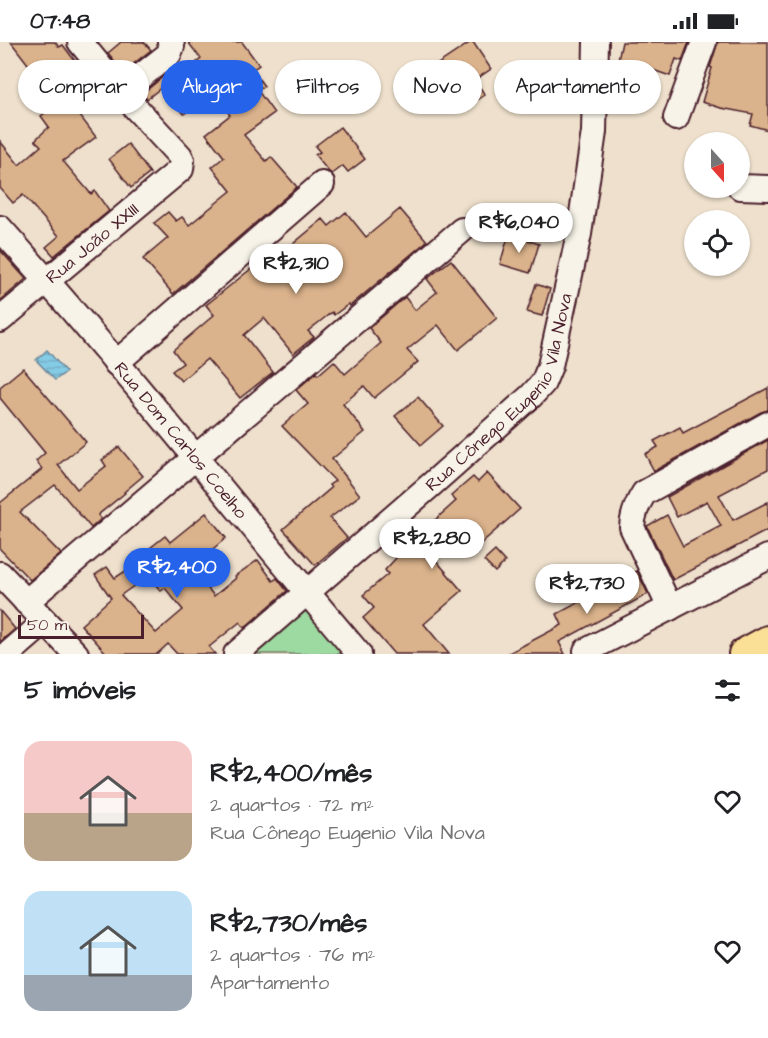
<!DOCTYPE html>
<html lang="pt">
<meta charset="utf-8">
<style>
:root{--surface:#fff;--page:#f6f6f6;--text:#202124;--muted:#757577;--accent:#2563eb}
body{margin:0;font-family:"Architects Daughter",sans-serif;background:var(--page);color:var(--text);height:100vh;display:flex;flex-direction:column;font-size:22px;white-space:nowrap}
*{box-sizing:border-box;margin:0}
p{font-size:20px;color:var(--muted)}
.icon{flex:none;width:33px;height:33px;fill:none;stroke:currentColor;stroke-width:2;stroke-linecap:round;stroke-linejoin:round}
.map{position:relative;height:612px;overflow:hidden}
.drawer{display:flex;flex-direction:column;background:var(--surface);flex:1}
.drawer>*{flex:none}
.top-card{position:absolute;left:18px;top:18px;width:732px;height:54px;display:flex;gap:12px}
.needle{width:39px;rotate:159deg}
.fabs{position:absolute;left:684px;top:90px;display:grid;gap:12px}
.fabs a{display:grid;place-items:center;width:66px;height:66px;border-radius:50%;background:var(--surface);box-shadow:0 2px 4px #0004;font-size:30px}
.scale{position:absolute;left:18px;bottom:15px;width:126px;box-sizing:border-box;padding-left:6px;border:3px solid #4a1f2b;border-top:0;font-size:16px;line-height:21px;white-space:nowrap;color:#4a1f2b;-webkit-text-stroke:4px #f7f3e8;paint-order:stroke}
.price{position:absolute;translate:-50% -51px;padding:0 14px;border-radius:21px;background:#fff;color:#222;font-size:20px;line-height:39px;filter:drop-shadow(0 2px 3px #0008)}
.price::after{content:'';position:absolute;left:50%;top:36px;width:18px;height:14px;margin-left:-9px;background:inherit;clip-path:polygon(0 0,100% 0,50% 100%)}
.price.current{background:var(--accent);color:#fff}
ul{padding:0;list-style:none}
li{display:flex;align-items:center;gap:18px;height:150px;padding:0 24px}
li span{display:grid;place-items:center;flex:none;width:168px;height:120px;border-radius:18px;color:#555}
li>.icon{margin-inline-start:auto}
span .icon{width:72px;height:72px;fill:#fffc;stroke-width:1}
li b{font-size:26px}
h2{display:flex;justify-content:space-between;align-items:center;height:72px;padding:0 24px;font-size:26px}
.pill{padding:0 21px;border-radius:27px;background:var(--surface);box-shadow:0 2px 4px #0004;font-size:21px;line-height:54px}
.pill.current{background:var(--accent);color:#fff}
.status{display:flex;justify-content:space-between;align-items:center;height:42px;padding:0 30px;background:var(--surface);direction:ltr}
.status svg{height:16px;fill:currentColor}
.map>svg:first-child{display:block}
.grass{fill:#9ddaa1;stroke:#747c66;stroke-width:1.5}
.water{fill:url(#water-rules);stroke:#6d869b;stroke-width:1.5}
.building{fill:#dab28b;stroke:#4a1f2b;stroke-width:1.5;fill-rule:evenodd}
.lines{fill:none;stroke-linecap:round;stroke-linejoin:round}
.minor-casing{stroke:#4a1f2b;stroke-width:28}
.major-casing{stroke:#4a1f2b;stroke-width:34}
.minor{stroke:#f7f3e8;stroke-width:24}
.major{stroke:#fadf96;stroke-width:30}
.labels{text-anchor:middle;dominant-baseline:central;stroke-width:4.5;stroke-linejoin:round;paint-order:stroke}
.street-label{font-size:18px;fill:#4a1f2b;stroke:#f7f3e8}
</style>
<div class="status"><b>07:48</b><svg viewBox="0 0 49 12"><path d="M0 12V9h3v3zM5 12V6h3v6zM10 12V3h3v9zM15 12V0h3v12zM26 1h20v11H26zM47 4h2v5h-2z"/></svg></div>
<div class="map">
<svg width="768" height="612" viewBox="0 0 768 612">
<defs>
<pattern id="water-rules" width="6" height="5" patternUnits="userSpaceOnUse" patternTransform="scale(1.5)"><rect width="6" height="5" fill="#84cbe5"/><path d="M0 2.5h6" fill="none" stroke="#74aec5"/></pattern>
</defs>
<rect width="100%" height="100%" fill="#eee0cc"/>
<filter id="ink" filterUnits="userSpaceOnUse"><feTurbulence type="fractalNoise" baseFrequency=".0167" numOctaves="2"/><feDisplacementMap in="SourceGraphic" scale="12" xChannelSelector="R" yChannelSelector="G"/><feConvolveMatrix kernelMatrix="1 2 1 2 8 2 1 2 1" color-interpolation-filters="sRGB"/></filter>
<g filter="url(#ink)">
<path class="grass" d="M307 560 352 612H249Z"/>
<path class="water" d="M47 308 66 330 55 338 36 318Z"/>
<g class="building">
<path d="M11 0H55L59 5 63 3 90 39 92 38 102 50 77 70 96 95 63 119 91 152 95 149 109 169 54 214 46 205 59 194 23 153 13 161 0 146V99L19 123 41 104 35 98 49 85 41 74 58 61Z"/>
<path d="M121 0H144L151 8 123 30 108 11Z"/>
<path d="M188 0H242L259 23 252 28 264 44 258 49 274 71 244 93 266 119 271 115 297 145 173 252 143 217 168 196 154 181 168 170 176 179 182 175 189 183 231 149 212 125 224 115 206 92 230 73 213 50 184 72 163 44 147 57 142 52 170 29 176 36 201 17Z"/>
<path d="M471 0H473L491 27 475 38 485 53 460 69 432 26Z"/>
<path d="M622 0H689L682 19 676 17 670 34 650 27 649 30 646 29 640 56 609 50 612 26 616 27Z"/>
<path d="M718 0H768V88L750 83 753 72 721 66 702 60 712 26 710 25Z"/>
<path d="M340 85 365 117 348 130 343 124 332 132 328 129 315 113 320 110 315 104Z"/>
<path d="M128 102 150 131 131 146 109 117Z"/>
<path d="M400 167 427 199 350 264 349 262 334 273 332 270 308 289 314 295 293 312 264 276 244 293 273 330 240 356 207 317 181 339 172 329 183 321 173 308 214 273 206 263 252 226 255 230 287 204 288 206 323 177 329 184 346 170 366 195Z"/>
<path d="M509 192 539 202 530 231 500 222Z"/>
<path d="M0 208 26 237 0 259Z"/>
<path d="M451 218 497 276 458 308 438 283 407 308 418 320 374 356 364 344 343 362 365 390 332 417 360 453 330 476 347 496 315 523 283 487 331 446 329 443 335 439 282 384 308 362 296 348 316 331 318 333 334 319 345 332 381 301 369 286 405 255 415 268 437 250 427 237Z"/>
<path d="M536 242 550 247 542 274 527 270Z"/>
<path d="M23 326 86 400 58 423 77 447 106 424 102 418 119 405 143 434 124 450 125 451 98 473 101 477 91 486 55 443 20 470 61 512 30 538 0 507V461L42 427 36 419 45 411 0 356V345Z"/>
<path d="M768 346V368L761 370 654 429 645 412 658 405 654 399 680 385 683 391Z"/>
<path d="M418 355 443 384 421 403 395 374Z"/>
<path d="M768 398V427L719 453 733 478 768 460V488L673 538 647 484 667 473 683 504 721 484 707 459 677 475 667 455Z"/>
<path d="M487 431 520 467 479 503 466 489 435 517 462 549 424 582 449 612H394L363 576 374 566 363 553 388 532 385 528 397 515 389 505 400 496 410 507 440 483 435 478 456 459 451 454 473 435 478 440Z"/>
<path d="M206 471 226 496 191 525 214 554 236 536 235 534 258 518 273 539 277 536 287 549 244 586 240 580 209 605 215 612H177L168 602 157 612H107L81 583 111 556 95 533 107 525 115 536 138 521 135 518 165 494 170 500ZM148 534 161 549 165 546 183 568 156 591 121 553Z"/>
<path d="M495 509 505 520 495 530 484 519Z"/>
<path d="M637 529 648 552 559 600 565 612H507L562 583 557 572Z"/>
<path d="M0 569 15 587 0 600Z"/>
</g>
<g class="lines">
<defs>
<g id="minor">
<path d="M121 50 169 12 172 4 170 0"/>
<path d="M676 76 704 0"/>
<path d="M740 145 768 146"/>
<path id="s1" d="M0 186C124 324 239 471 359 612"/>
<path id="s2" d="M0 278 181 127 182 118 180 114 121 50 80 0"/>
<path d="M116 321 322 142"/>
<path d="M0 532 76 612"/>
<path d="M26 560 462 188"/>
<path d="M670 566 632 485C633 472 637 462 644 451L768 382"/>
<path d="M586 609 768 515"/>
<path d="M8 612 45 580"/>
<path id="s3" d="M236 612 432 442 531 354 543 341 550 324 579 192 594 90 596 0"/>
</g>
<path id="major" d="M744 612 768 599"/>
</defs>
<use href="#minor" class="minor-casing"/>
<use href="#major" class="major-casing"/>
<use href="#minor" class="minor"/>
<use href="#major" class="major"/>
</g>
</g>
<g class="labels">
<g class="street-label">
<text stroke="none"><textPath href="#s2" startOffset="120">Rua João XXIII</textPath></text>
<text stroke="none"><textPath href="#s3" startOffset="378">Rua Cônego Eugenio Vila Nova</textPath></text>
<text stroke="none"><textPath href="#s1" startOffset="279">Rua Dom Carlos Coelho</textPath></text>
</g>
</g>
</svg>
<div class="fabs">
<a><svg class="needle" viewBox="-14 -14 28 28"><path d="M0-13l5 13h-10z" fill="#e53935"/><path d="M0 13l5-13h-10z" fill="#757577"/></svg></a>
<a><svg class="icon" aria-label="locate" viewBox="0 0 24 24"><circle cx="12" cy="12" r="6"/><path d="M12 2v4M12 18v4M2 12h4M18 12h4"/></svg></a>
</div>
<div class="scale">50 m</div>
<b class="price" style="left:519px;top:212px">R$6,040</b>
<b class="price" style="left:296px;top:253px">R$2,310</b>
<b class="price" style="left:432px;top:528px">R$2,280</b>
<b class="price current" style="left:177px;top:557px">R$2,400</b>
<b class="price" style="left:587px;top:573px">R$2,730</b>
<div class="top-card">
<a class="pill">Comprar</a>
<a class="pill current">Alugar</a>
<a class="pill">Filtros</a>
<a class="pill">Novo</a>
<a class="pill">Apartamento</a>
</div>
</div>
<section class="drawer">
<h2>5 imóveis<svg class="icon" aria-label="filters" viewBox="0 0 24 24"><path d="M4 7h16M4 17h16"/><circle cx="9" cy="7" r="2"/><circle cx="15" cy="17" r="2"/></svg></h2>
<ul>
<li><span style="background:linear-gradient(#f6c9c9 60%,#b9a48a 0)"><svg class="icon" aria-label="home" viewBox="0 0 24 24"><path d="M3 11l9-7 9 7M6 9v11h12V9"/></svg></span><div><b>R$2,400/mês</b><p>2 quartos · 72 m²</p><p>Rua Cônego Eugenio Vila Nova</p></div><svg class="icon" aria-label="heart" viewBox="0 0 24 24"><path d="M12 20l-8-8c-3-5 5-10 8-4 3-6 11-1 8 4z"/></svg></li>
<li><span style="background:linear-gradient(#bfe0f5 70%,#9aa5b1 0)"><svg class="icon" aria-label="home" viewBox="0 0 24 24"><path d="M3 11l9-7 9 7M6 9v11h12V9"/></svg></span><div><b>R$2,730/mês</b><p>2 quartos · 76 m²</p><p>Apartamento</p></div><svg class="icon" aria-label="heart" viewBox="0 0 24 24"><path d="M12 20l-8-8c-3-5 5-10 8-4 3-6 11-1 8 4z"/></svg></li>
</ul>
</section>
